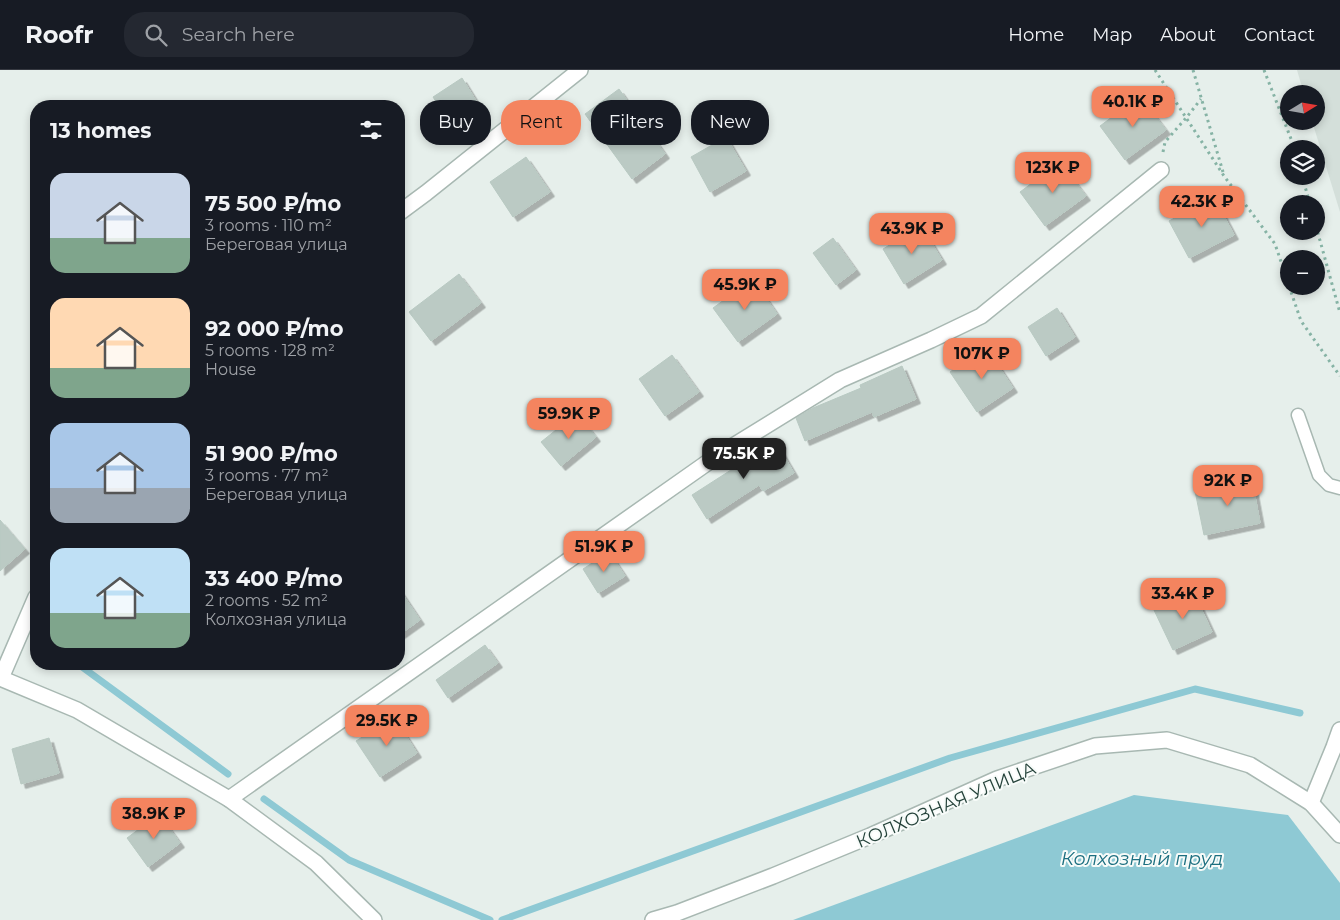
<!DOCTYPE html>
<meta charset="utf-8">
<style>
:root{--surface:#171b24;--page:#242831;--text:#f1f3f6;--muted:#9ea1a6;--line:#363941;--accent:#f4845f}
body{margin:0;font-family:Montserrat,sans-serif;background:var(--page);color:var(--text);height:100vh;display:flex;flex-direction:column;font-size:19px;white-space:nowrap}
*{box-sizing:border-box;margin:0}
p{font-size:16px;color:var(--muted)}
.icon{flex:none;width:28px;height:28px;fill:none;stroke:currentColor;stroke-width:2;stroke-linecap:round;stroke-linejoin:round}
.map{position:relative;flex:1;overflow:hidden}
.side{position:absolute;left:30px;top:30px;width:375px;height:570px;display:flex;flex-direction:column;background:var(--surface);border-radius:20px;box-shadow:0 2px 8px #0003}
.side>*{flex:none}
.top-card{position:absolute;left:420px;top:30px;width:475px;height:45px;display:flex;gap:10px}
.needle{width:32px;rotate:79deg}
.buttons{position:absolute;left:1280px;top:15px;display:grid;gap:10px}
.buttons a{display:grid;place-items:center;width:45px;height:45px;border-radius:50%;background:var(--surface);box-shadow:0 2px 8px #0003;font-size:25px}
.price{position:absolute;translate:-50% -42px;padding:0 11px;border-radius:10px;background:var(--accent);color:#111;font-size:16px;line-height:32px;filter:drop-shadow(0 1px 2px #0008)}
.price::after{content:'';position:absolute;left:50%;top:30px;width:15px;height:11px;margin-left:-8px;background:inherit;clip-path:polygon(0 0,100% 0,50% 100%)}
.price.on{background:#222;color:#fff}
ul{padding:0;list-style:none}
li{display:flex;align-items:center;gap:15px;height:125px;padding:0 20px}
li span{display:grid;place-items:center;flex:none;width:140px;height:100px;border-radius:15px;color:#555}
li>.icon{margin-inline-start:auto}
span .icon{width:60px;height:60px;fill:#fffc;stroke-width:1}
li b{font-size:21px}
h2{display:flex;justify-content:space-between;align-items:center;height:60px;padding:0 20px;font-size:21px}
.tag{padding:0 18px;border-radius:20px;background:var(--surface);box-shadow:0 2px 8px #0003;font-size:18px;line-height:45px}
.tag.on{background:var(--accent);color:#111}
header{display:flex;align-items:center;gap:30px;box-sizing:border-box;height:70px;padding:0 25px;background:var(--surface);border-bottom:1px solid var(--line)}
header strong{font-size:24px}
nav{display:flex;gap:28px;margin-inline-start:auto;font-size:18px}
.search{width:350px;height:45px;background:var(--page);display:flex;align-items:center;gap:12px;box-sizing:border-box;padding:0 18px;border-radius:20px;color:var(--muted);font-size:19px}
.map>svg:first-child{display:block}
.built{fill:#d4dfda}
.water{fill:#8ec9d4}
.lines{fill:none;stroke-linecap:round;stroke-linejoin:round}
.stream{stroke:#8ec9d4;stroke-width:7}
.building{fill:#bbcac4;stroke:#b8c9c2;filter:url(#shadow)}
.service-casing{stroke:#a8b8b2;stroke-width:15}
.minor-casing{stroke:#a8b8b2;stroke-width:18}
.path{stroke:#86b3a5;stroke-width:3;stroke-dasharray:2.5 4;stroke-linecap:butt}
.service{stroke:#fff;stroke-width:12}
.minor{stroke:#fff;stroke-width:15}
.labels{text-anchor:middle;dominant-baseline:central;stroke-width:4;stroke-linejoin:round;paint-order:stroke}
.street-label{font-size:18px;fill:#24423a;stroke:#f7fbf9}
.water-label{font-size:19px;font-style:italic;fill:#1c6f80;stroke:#f7fbf9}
</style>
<header>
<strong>Roofr</strong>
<div class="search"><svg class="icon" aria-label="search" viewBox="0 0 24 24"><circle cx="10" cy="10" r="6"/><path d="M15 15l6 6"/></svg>Search here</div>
<nav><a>Home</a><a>Map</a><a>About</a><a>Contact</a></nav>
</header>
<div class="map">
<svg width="1340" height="850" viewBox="0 0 1340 850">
<defs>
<filter id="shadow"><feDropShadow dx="4.5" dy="4.5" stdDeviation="0" flood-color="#0004"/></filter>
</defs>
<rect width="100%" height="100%" fill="#e6efeb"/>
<path class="built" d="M1297 0H1340V142L1312 51H1316V24H1304Z"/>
<path class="water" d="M1134 725 1288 745 1340 813V850H793Z"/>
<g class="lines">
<g class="stream">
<path d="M78 594 228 704"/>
<path d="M264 729 349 790 490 850"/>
<path d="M502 850 950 688 1195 619 1300 643"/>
</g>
</g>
<g class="building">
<path d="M462 8 478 34 449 52 433 27Z"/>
<path d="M619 19 665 84 632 109 585 44Z"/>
<path d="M1140 26 1166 60 1125 90 1100 56Z"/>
<path d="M726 67 746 101 710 122 691 87Z"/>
<path d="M526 87 550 122 513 147 490 112Z"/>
<path d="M1060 92 1086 126 1045 156 1020 122Z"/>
<path d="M1214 127 1234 165 1189 188 1169 151Z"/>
<path d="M921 156 942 190 904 214 883 179Z"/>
<path d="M833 168 856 200 836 215 813 183Z"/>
<path d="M459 204 481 233 431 271 409 242Z"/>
<path d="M753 209 777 244 738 272 713 238Z"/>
<path d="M1057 238 1075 267 1046 286 1028 257Z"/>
<path d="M986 277 1013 318 977 342 950 302Z"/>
<path d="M672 285 699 322 665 346 639 309Z"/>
<path d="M902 296 916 329 874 347 872 342 805 371 796 348 813 338 861 318 860 315Z"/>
<path d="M577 343 596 367 561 396 541 372Z"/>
<path d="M775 371 794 403 763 421 759 415 707 449 692 425 745 391 744 389Z"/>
<path d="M1252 410 1260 453 1204 465 1195 421Z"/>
<path d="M0 450 25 479 0 501Z"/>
<path d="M609 482 625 506 598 523 583 499Z"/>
<path d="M399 519 420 550 399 565Z"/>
<path d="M1192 519 1212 562 1173 580 1153 538Z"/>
<path d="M485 575 498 593 448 628 436 610Z"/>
<path d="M394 647 417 683 380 707 356 671Z"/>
<path d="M49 668 59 703 21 714 12 679Z"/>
<path d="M159 744 180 773 148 797 127 768Z"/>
</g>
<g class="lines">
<defs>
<path id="service" d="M1298 345 1319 405 1329 415 1340 418"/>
<g id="minor">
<path d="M399 143 426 123 580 0"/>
<path d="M0 608 77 640 229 729 316 793 374 850"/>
<path d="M1 608 36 527"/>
<path d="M229 729 714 388 840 310 931 270 981 246 1161 100"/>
<path d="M1311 733 1334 677 1340 660"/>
<path d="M653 850 677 843 773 806 870 766 997 709 1095 676 1167 670 1250 695 1311 733 1340 765"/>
</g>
</defs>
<use href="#service" class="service-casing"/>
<use href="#minor" class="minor-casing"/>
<g class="path">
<path d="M1155 0 1224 106 1275 174 1289 215"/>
<path d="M1193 0 1223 102"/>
<path d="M1264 0 1295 79"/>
<path d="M1163 82 1165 72 1186 48 1201 29"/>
<path d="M1302 106 1310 134"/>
<path d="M1316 156 1340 243"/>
<path d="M1289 216 1301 251 1340 306"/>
</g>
<use href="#service" class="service"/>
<use href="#minor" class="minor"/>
</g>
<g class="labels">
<g class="street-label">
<text transform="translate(946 735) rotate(-23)">КОЛХОЗНАЯ УЛИЦА</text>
</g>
<g class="water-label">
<text x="1142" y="788">Колхозный пруд</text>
</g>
</g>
</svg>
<div class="buttons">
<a><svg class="needle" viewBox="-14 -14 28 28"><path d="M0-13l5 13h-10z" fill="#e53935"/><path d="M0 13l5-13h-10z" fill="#9ea1a6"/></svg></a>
<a><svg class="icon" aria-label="layers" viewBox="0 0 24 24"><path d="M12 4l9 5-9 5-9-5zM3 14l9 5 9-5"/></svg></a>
<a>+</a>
<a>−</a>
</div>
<b class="price" style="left:1133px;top:58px">40.1K ₽</b>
<b class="price" style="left:1053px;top:124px">123K ₽</b>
<b class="price" style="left:1202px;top:158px">42.3K ₽</b>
<b class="price" style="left:912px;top:185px">43.9K ₽</b>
<b class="price" style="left:745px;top:241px">45.9K ₽</b>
<b class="price" style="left:982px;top:310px">107K ₽</b>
<b class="price" style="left:569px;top:370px">59.9K ₽</b>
<b class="price on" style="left:744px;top:410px">75.5K ₽</b>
<b class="price" style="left:1228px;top:437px">92K ₽</b>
<b class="price" style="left:604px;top:503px">51.9K ₽</b>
<b class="price" style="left:1183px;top:550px">33.4K ₽</b>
<b class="price" style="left:387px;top:677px">29.5K ₽</b>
<b class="price" style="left:154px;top:770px">38.9K ₽</b>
<div class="top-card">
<a class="tag">Buy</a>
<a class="tag on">Rent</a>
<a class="tag">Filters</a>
<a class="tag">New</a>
</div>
<section class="side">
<h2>13 homes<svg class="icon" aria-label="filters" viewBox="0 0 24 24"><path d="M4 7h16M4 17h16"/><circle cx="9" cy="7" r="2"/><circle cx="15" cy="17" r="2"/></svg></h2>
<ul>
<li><span style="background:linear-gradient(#c9d6e8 65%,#7fa58c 0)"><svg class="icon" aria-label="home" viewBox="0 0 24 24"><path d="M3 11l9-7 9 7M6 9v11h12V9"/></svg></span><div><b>75 500 ₽/mo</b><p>3 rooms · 110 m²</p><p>Береговая улица</p></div></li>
<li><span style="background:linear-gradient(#ffd9b3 70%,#7fa58c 0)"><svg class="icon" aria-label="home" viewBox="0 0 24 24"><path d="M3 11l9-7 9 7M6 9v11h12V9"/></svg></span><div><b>92 000 ₽/mo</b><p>5 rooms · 128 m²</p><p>House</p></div></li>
<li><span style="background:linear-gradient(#a9c7e8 65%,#9aa5b1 0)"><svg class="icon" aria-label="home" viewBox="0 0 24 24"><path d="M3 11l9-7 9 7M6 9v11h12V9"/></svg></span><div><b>51 900 ₽/mo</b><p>3 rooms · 77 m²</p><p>Береговая улица</p></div></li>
<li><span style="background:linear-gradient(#bfe0f5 65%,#7fa58c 0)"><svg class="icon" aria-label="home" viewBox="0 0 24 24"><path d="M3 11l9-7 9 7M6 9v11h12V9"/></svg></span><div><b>33 400 ₽/mo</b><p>2 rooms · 52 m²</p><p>Колхозная улица</p></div></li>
</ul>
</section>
</div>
